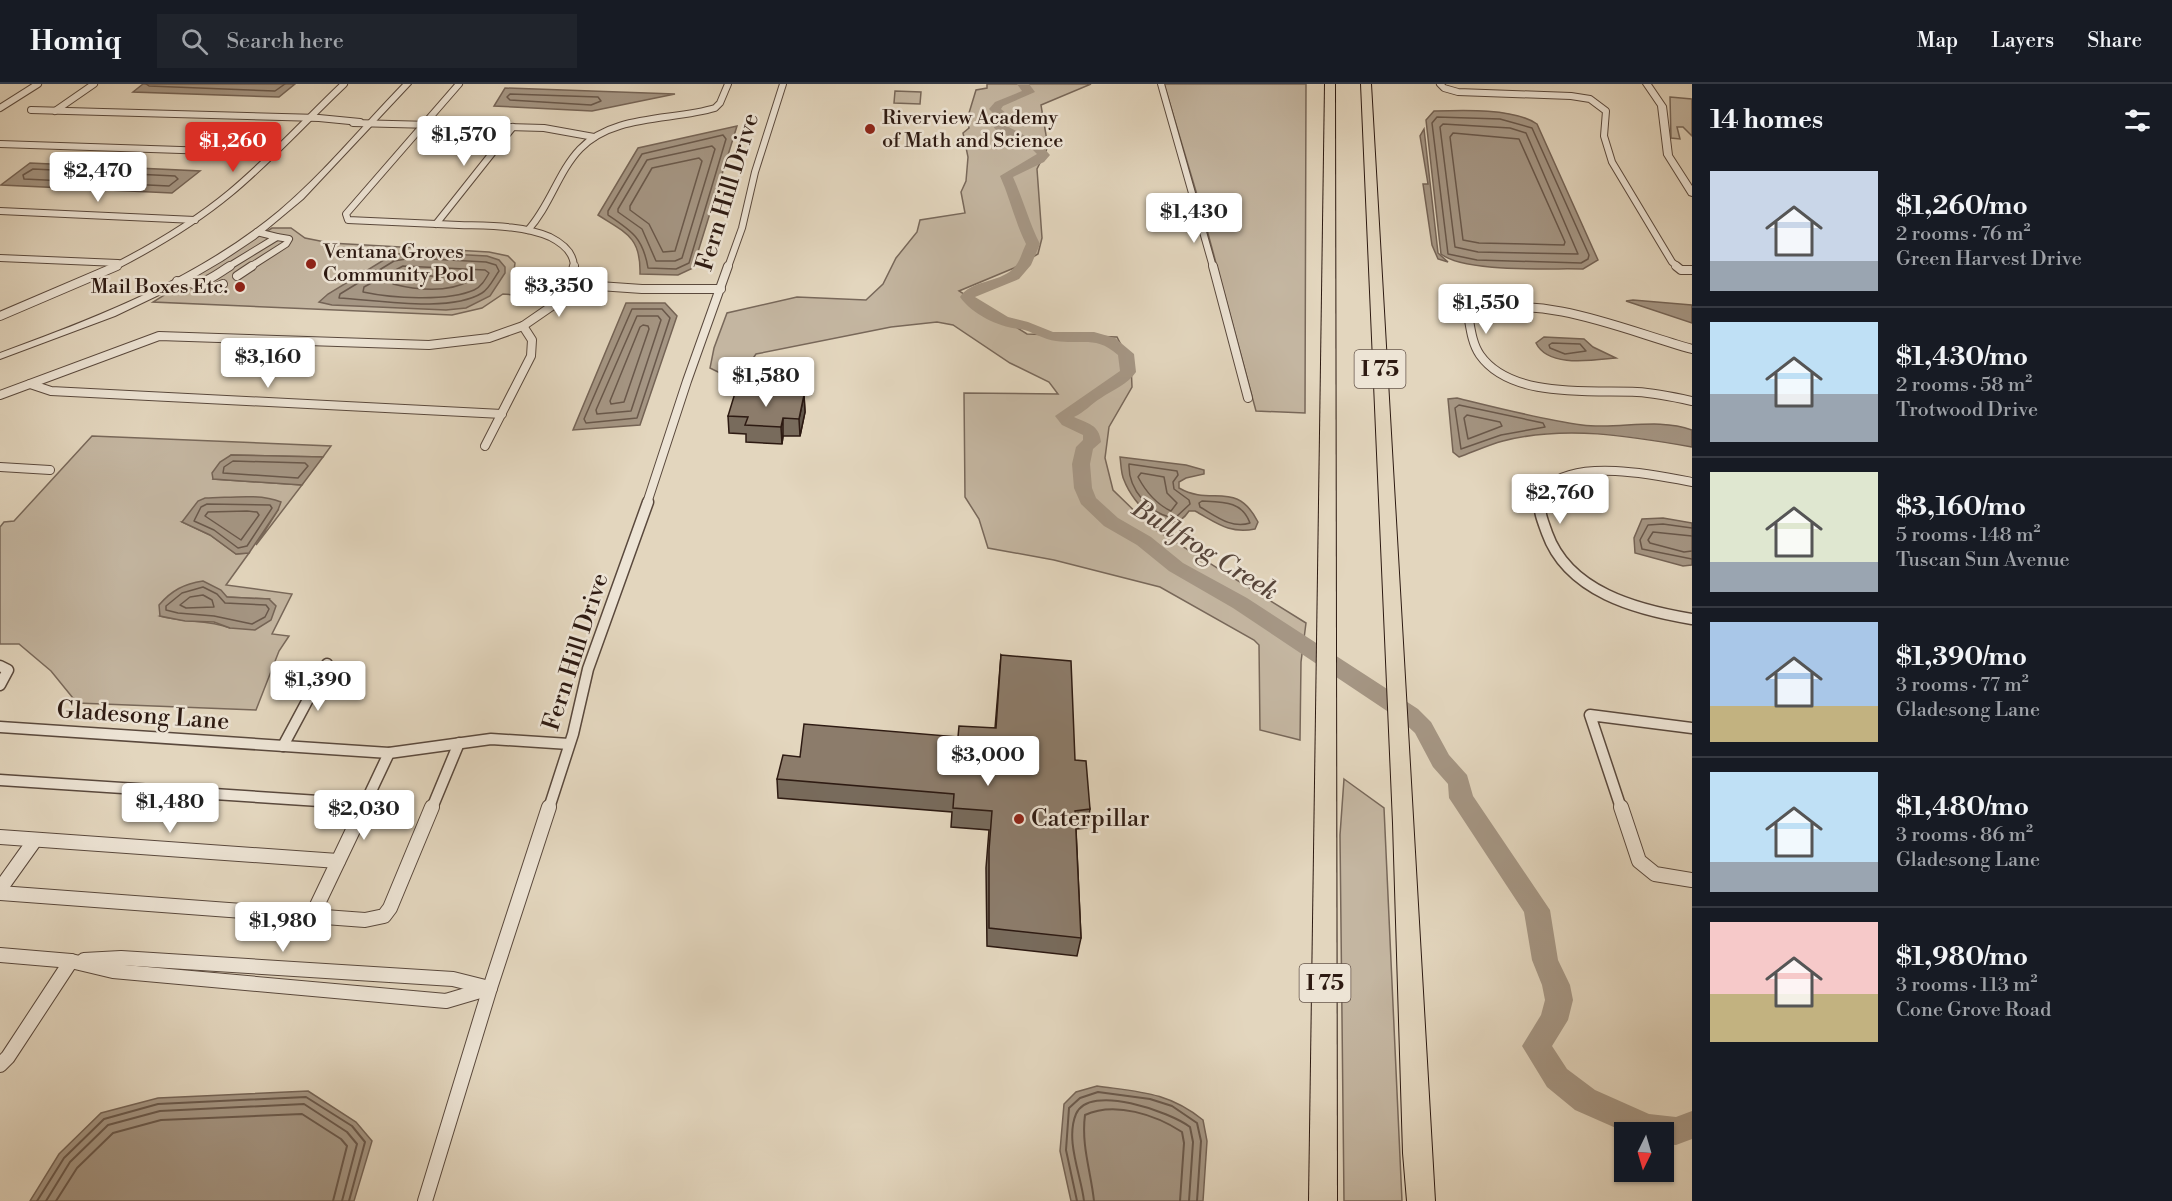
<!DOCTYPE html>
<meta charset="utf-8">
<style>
:root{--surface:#171b24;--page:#20242c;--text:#f1f3f6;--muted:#9ea1a6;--line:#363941;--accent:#d93025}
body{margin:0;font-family:"Libre Bodoni",serif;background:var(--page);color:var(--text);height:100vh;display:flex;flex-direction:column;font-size:22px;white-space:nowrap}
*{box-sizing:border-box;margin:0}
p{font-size:20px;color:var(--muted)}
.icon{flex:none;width:33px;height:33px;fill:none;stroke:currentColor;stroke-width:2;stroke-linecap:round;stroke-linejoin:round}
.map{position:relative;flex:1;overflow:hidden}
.drawer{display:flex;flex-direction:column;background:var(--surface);width:480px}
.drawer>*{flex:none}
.needle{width:39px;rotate:185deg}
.buttons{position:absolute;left:1614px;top:1038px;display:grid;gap:12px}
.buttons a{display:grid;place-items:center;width:60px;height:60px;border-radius:0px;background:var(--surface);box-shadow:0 2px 4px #0004;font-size:30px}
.price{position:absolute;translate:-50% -51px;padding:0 14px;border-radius:6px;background:#fff;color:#222;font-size:20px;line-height:39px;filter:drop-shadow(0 2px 3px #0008)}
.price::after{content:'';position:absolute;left:50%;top:36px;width:18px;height:14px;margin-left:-9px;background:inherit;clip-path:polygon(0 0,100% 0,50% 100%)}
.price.active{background:var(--accent);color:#fff}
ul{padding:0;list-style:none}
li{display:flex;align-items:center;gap:18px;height:150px;padding:0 18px}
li+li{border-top:2px solid var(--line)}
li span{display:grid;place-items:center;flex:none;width:168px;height:120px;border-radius:0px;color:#555}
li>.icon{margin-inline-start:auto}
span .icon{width:72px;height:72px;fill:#fffc;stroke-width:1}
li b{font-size:26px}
h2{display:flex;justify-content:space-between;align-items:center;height:72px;padding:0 18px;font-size:26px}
header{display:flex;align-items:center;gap:36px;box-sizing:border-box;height:84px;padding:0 30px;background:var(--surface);border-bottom:2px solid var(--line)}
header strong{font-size:28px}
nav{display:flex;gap:33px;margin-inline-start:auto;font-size:21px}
.search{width:420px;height:54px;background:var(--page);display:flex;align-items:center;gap:15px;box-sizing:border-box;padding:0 21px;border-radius:0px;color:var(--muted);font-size:22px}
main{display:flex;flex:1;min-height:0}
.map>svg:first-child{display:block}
.green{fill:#c4b6a1;stroke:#78685a;stroke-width:1.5;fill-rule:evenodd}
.water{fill:#a59684;stroke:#756456;stroke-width:1.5}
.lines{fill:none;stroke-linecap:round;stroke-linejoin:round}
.shore-far1{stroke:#69584b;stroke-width:1.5}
.shore{stroke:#69584b;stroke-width:2}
.river{fill:#a59684;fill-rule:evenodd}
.minor-far3-casing{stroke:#5a493d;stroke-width:8}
.minor-far2-casing{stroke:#5a493d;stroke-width:10}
.minor-far1-casing{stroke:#5a493d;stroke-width:13}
.minor-casing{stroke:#5a493d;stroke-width:16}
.tertiary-casing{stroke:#5a493d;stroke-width:2}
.motorway-casing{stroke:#2d1a12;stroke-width:2}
.minor-far3{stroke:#ede4d5;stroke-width:6}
.minor-far2{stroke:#ede4d5;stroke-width:8}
.minor-far1{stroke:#ede4d5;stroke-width:10}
.minor{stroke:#ede4d5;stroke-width:14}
.tertiary{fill:#ede4d5;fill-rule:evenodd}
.motorway{fill:#e3d6be;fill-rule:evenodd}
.wall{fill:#786b5c;stroke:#2d1a12;stroke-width:1.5}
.shaded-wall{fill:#62574b;stroke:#2d1a12;stroke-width:1.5}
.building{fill:#8c7c6b;stroke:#2d1a12;stroke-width:1.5}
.poi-dot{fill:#8f2418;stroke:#ede4d5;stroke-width:2}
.labels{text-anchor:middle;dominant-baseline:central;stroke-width:5;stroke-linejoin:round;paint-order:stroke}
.far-poi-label{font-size:20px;fill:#2d1a12;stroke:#ede4d5;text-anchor:start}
.shield{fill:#ede4d5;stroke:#67574c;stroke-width:1.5}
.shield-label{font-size:22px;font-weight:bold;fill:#2d1a12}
.street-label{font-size:24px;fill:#2d1a12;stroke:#ede4d5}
.poi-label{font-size:24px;fill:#2d1a12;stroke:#ede4d5;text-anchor:start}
.water-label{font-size:26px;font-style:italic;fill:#57453a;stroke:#ede4d5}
</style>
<header>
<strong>Homiq</strong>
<div class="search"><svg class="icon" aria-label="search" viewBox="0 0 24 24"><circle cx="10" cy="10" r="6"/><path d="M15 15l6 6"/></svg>Search here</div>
<nav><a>Map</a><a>Layers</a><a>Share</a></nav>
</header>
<main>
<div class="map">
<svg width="1692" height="1117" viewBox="0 0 1692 1117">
<rect width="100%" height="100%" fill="#e3d6be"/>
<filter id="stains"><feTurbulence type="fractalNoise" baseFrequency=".00333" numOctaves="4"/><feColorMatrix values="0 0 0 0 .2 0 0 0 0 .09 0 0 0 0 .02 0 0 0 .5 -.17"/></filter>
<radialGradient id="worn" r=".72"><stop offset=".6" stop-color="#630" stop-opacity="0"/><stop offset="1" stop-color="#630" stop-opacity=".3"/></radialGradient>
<g class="green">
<path d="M987 0H1091L1041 21 1048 63 1037 85 1042 154 1038 170 1014 184 959 207 1027 250 1117 253 1131 280 1132 303 1109 343 1105 374 1113 406 1151 443 1306 539 1301 578 1300 656 1260 646 1259 561 1254 556 1160 503 1054 476 988 464 979 435 965 413 964 309 1058 310 1049 298 1010 279 953 241 937 238 891 243 756 270 745 286 722 290 710 284 714 264 727 229 797 213 866 216 883 200 896 174 917 148 920 136 965 129 961 108 966 97 968 73 963 49 969 44 968 40 971 37 969 29 976 6 987 4Z"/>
<path d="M1164 0H1306L1305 329 1256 327 1203 131Z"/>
<path d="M895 7 921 8 920 20 894 19Z"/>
<path d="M1670 13 1692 15V52L1683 43H1677L1680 55 1671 54Z"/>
<path d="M272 144H291L305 154 330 159 489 168 508 172 515 179 513 194 563 195 553 214 503 210 482 224 452 231 153 218Z"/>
<path d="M92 352 331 362 323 373 231 371 213 395 302 401 256 461 278 426 182 438 210 451 236 470 249 469 226 501 292 510 272 550 289 552 279 567 256 626 77 619 51 587 19 560H0V443L4 438 14 437ZM227 513 269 515 230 544C207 535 184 539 160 532Z"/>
<path d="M1344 695 1384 724 1402 1117H1344L1340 751Z"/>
</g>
<g class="water">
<path d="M143 0H295L279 13 133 8Z"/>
<path d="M505 4 675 10 592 27 494 22Z"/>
<path d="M1434 27C1462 26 1514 24 1537 40L1598 176 1583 185C1550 184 1465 189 1441 170L1426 36Z"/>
<path d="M737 42 693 184 678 191 640 190C641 153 626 149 598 131L638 64Z"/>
<path d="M1424 45 1438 169 1448 178 1438 175 1432 161 1423 100H1428L1420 52Z"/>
<path d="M30 79 200 87 172 109 1 101Z"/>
<path d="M412 168 487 172 499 176 505 183V189L490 212 466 224 446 226 332 221 319 218 328 210 392 171Z"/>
<path d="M1633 216 1692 221V239L1626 217Z"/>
<path d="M626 219H665L677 232 640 341 573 346Z"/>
<path d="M1544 253 1584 255 1593 263 1616 274C1593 276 1548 284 1536 259Z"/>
<path d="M1457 314C1498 324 1540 335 1582 341 1618 346 1657 333 1692 346V363C1630 352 1565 341 1503 357 1488 361 1473 368 1459 373L1453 368 1448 315Z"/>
<path d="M231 371 323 373 302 401 213 395 212 389 220 378Z"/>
<path d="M1120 373 1186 381 1204 386V390L1186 394 1179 398V404C1212 423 1236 395 1258 438L1255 445C1229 450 1217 439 1195 427H1189C1168 459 1133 420 1124 396 1121 390 1121 380 1120 373Z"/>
<path d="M205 414C229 414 259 409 281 418L278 426 249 469 236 470 210 451 182 438 198 417Z"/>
<path d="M1663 434 1692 439V481L1683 482 1635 469 1634 454 1642 435Z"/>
<path d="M203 497 221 506 227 513 269 515 276 522 271 536 255 546 230 544 214 538 185 537 160 532 159 521C172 506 184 500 203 497Z"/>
<path d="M1097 1002C1140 1008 1168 1008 1203 1036L1207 1057 1203 1117H1071L1060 1067 1064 1020 1076 1008Z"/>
<path d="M308 1007 356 1038 372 1057 354 1117H30L59 1070 101 1029 158 1014Z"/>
</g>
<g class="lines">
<g class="shore-far1">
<path d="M146 0 149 2 275 7 285 0"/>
<path d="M510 10 598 13 601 17 591 21 510 16 507 13Z"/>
<path d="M1437 33 1500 35 1532 44 1589 171 1588 175 1581 179 1477 176 1448 170 1432 39Z"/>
<path d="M1443 40 1510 44 1526 49 1578 170 1478 168 1455 163 1440 43Z"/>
<path d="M1453 49 1519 55 1565 158 1564 161 1479 159 1463 156 1450 53Z"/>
<path d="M723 51 726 55 689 179 676 185 648 184C643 154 632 147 608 131V127L642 70Z"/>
<path d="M712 62 715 65 682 174 675 177H656L642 145 618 128V125L647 76Z"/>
<path d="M699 74 702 77 675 167 663 168 649 140 630 126V122L652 84Z"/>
<path d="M33 85 175 92 178 95 169 102 24 95 23 91Z"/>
<path d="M412 174 486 178 496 181 499 187C494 194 489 205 482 209 450 229 377 216 339 214L340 210 394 177Z"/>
<path d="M403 182 485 186 489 189C485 196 481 203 474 206 447 218 391 214 363 208L364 203Z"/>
<path d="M412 191 466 194 469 197C448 209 416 206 393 200L394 196 401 192Z"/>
<path d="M632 225H662L670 234 637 334 586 339 584 335Z"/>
<path d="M637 232H658L661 236 631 327 597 330 596 326Z"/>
<path d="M643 241 648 242 649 245 624 318 611 320 610 317 640 243Z"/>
<path d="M1552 259 1580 260 1586 267 1565 270 1550 264 1549 261Z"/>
<path d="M1459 321 1543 339 1545 343 1501 351 1461 365 1455 324Z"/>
<path d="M1467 331 1500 338 1502 342 1468 355 1464 334Z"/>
<path d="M233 377 305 379 308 382 298 394 223 389 224 383Z"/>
<path d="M1129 380 1177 387 1178 391 1173 398 1174 405 1189 416 1190 420 1175 434C1150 431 1128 405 1129 380Z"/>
<path d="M1141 389 1164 393 1167 409 1177 419 1171 427C1156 420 1146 408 1138 393Z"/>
<path d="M1202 417C1223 418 1242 417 1250 439 1231 445 1216 432 1200 423L1199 419Z"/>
<path d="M207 420 270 421 272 424 247 462 238 464 214 446 194 437 201 423Z"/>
<path d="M247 427 257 428 259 431 241 456 205 432 208 428Z"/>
<path d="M1692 444 1663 440 1648 441 1640 456 1642 465 1692 475"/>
<path d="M1692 452 1653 448 1648 456 1650 459 1684 468 1692 467"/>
<path d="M203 503 217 510 225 519 266 521 269 525 265 533 252 540 214 532 178 529 166 526V522L182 509Z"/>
<path d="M203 511 212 516 214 523 186 524 180 521 190 513Z"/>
</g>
<g class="shore">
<path d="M37 1117 64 1074 104 1035 158 1020 306 1013 352 1042 365 1058 349 1117"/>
<path d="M46 1117 70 1078 108 1041 160 1027 304 1020 347 1048 357 1060 342 1117"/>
<path d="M56 1117 77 1084 113 1049 161 1036 302 1030 341 1055 347 1062 333 1117"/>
<path d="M1077 1117 1066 1066 1069 1024 1080 1014 1098 1008 1150 1015 1172 1022 1197 1039 1201 1057 1197 1117"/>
<path d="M1084 1117C1081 1091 1065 1056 1076 1030 1090 999 1170 1028 1190 1043L1193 1058 1189 1117"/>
<path d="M1094 1117C1091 1088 1081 1061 1085 1031 1115 1017 1156 1031 1182 1048L1184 1059 1180 1117"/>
</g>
<path class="river" d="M1017 0H1029L1035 8 1003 22 1001 25 1008 31 1005 41 1040 60 1050 71 1044 78 1013 93C1023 115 1029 138 1040 160L1031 181 1019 195 975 213 1008 233 1028 238 1053 248H1094L1115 254 1134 270 1136 288C1127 301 1114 305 1101 314 1091 320 1085 328 1074 333 1088 340 1099 340 1101 358L1093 365 1090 380 1092 404 1096 414 1118 434 1151 453 1183 479 1247 514 1418 625 1431 638 1449 671 1467 691 1473 712 1550 826 1558 876 1570 901 1573 916 1568 936 1552 962 1567 985 1595 1006 1649 1030 1676 1033 1692 1027V1055L1676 1061 1664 1060V1048H1625L1575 1026 1547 1003 1522 962 1541 931 1545 916 1542 901 1532 876 1524 828 1453 720 1449 714 1448 700 1433 683 1415 649 1402 637 1233 524 1169 487 1137 461 1104 442 1081 420 1074 404 1072 380 1076 363 1083 356V351L1062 341 1055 332 1120 287 1118 271C1096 251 1082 261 1056 257 1044 256 1032 247 1020 245 999 243 973 231 960 213 971 196 998 199 1013 185 1020 178 1022 168 1026 160 1015 138 1010 114 1000 92L1037 70 1032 65 995 45 993 42 996 32 989 25 995 18 1022 7Z"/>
<defs>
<g id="minor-far3">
<path d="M459 0 346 130 348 136C385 138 422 139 459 141 488 142 522 141 550 153 562 159 574 169 574 183"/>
<path d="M1161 0 1213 183"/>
<path d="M1440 0 1444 4 1458 8 1571 12 1590 15 1606 27 1604 52 1612 78 1672 178 1678 183"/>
<path d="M0 24 38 0"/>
<path d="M31 26 319 34 360 38"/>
<path d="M55 27 94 0"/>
<path d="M353 39 544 44 594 53"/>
<path d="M0 60 271 69"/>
<path d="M0 127 195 136"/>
<path d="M436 140 513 43"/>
<path d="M528 146C550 122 558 88 580 65 613 30 672 37 715 24L720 19 728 0"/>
<path d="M0 174 118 179"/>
<path d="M114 183C155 162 195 138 230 109 271 75 306 36 344 0"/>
<path d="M228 183 277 153 257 148"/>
<path d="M250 183 286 160 289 155 277 153"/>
<path d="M728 183 742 144 755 88 783 0"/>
</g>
<g id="minor-far2">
<path d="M1213 182 1248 314"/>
<path d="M1676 182 1681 186H1692"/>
<path d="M237 192 252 182"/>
<path d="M177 197C202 204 209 195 230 182"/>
<path d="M570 200 642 205H721"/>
<path d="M195 201 212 205 223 200"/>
<path d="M0 232 117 182"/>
<path d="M1692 265C1621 245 1551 212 1476 226L1469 236C1471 248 1473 261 1480 271 1511 315 1591 306 1637 308 1656 309 1674 313 1692 317"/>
<path d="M30 300 51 307 502 330"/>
<path d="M0 311 159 252 429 261 489 254 523 242 552 222 569 202 574 182"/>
<path d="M485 362 531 272 532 256 523 242"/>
<path d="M0 383 50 386"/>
<path d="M647 419 687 297 728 182"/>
<path d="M1540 419C1542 414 1544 407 1548 403 1576 374 1657 391 1692 398"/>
</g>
<g id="minor-far1">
<path d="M1540 418C1538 427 1544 440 1547 449 1568 508 1637 526 1692 535"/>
<path d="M0 582 8 586 0 601"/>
<path d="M0 643 389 669 491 655 569 660"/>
<path d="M283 662 327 580"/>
<path d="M0 696 365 720"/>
<path d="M363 724 389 669"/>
<path d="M432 724 459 659"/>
<path d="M549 724 573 650 588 585 648 418"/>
<path d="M1621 724 1590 631 1692 644"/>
</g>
<g id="minor">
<path d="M1621 723 1639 777 1655 790 1692 796"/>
<path d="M0 753 338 777"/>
<path d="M0 805 35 756"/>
<path d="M0 809 365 836 384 832 390 824 432 723"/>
<path d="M312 832 364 723"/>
<path d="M0 871 71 877 113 887 446 917 490 904"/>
<path d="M84 876 121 874 453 895 489 904"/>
<path d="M0 981 8 973 71 877"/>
<path d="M425 1117 490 904 549 723"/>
</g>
<g id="tertiary">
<path d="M403 0H411L303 115 255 155 222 177 188 197 115 232 0 275V269C99 233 197 195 279 127 324 89 362 42 403 0Z"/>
<path d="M1643 0H1651L1666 22 1672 71 1692 102V112L1689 111 1664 71 1658 22Z"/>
</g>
<g id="motorway">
<path d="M1325 0H1335L1337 1117H1309Z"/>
<path d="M1361 0H1371L1435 1117H1407L1403 1069 1393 739Z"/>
</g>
</defs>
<use href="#minor-far3" class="minor-far3-casing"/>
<use href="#minor-far2" class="minor-far2-casing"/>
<use href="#minor-far1" class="minor-far1-casing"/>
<use href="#minor" class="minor-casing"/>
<use href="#tertiary" class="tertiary-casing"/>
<use href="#motorway" class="motorway-casing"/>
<use href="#minor-far3" class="minor-far3"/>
<use href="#minor-far2" class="minor-far2"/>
<use href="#minor-far1" class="minor-far1"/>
<use href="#minor" class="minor"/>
<use href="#tertiary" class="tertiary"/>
<use href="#motorway" class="motorway"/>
</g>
<g class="wall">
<path d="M804 311 805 328 800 352H783L782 360 746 358V350L729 349 728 332Z"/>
<path d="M1001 571 1075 676 1090 725 1087 744 1076 745 1081 854 1077 872 987 862 986 784 989 746 951 743 952 728 778 714 777 695 800 673 958 653 995 644Z"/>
</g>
<g class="shaded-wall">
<path d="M804 311 805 328 800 352 799 335Z"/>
<path d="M783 334V352L782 360 781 343Z"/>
</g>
<g class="building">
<path d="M735 309 804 311 799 335 783 334 781 343 745 341 748 333 728 332Z"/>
<path d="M1001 571 1071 577 1075 676 1086 677 1090 725 1075 727 1081 854 989 844V766L992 727 953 724 954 710 777 695 783 671 800 673 804 640 958 653 959 642 996 644Z"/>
</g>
<g class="poi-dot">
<circle cx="870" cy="45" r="6"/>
<circle cx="311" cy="180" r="6"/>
<circle cx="240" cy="203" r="6"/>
<circle cx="1019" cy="735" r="6"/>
</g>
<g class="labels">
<g class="far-poi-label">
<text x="882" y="34">Riverview Academy<tspan x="882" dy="23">of Math and Science</tspan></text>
<text x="323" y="168">Ventana Groves<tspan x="323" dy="23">Community Pool</tspan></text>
<text x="228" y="203" text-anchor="end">Mail Boxes Etc.</text>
</g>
<g class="shield">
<rect x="1354.5" y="266" width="51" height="38" rx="4.5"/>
<rect x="1299.5" y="880" width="51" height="38" rx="4.5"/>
</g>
<g class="shield-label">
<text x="1380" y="285">I 75</text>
<text x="1325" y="899">I 75</text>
</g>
<g class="street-label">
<text transform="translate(728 108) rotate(-73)">Fern Hill Drive</text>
<text transform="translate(576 568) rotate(-72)">Fern Hill Drive</text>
<text transform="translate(143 632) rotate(4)">Gladesong Lane</text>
</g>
<g class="poi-label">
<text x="1031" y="735">Caterpillar</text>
</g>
<g class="water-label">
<text transform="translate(1205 466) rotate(32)">Bullfrog Creek</text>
</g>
</g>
<rect width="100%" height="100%" filter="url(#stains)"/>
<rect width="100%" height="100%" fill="url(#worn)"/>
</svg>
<div class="buttons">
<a><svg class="needle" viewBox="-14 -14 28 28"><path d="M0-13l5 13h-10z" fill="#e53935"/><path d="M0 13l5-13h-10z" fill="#9ea1a6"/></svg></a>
</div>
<b class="price" style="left:464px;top:83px">$1,570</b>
<b class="price active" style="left:233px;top:89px">$1,260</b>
<b class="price" style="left:98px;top:119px">$2,470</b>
<b class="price" style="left:1194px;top:160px">$1,430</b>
<b class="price" style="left:559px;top:234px">$3,350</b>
<b class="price" style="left:1486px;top:251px">$1,550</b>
<b class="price" style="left:268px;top:305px">$3,160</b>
<b class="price" style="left:766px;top:324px">$1,580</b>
<b class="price" style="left:1560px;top:441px">$2,760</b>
<b class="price" style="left:318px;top:628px">$1,390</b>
<b class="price" style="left:988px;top:703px">$3,000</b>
<b class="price" style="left:170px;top:750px">$1,480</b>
<b class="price" style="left:364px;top:757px">$2,030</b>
<b class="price" style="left:283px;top:869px">$1,980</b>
</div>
<section class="drawer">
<h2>14 homes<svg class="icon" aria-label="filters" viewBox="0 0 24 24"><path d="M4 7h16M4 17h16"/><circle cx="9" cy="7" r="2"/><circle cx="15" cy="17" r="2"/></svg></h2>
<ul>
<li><span style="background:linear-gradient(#c9d6e8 75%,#9aa5b1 0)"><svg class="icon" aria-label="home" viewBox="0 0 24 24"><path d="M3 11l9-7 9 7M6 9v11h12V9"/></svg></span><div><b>$1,260/mo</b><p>2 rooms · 76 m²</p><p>Green Harvest Drive</p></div></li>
<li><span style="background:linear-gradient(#bfe0f5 60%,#9aa5b1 0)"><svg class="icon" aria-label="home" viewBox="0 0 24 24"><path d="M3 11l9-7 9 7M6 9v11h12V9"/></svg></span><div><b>$1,430/mo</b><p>2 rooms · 58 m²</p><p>Trotwood Drive</p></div></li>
<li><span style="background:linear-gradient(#dfe7d0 75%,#9aa5b1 0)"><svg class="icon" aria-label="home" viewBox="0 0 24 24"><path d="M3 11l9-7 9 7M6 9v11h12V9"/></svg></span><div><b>$3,160/mo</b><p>5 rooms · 148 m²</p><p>Tuscan Sun Avenue</p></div></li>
<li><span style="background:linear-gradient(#a9c7e8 70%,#c2b280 0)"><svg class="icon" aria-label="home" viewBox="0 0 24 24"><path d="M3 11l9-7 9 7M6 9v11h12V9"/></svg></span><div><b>$1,390/mo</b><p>3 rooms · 77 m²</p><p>Gladesong Lane</p></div></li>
<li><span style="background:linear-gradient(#bfe0f5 75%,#9aa5b1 0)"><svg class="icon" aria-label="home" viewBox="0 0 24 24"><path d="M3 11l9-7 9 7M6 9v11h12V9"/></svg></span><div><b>$1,480/mo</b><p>3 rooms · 86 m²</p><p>Gladesong Lane</p></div></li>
<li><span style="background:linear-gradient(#f6c9c9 60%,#c2b280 0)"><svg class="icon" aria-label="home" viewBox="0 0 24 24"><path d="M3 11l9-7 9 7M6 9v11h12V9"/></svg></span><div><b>$1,980/mo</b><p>3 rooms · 113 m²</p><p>Cone Grove Road</p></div></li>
</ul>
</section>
</main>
